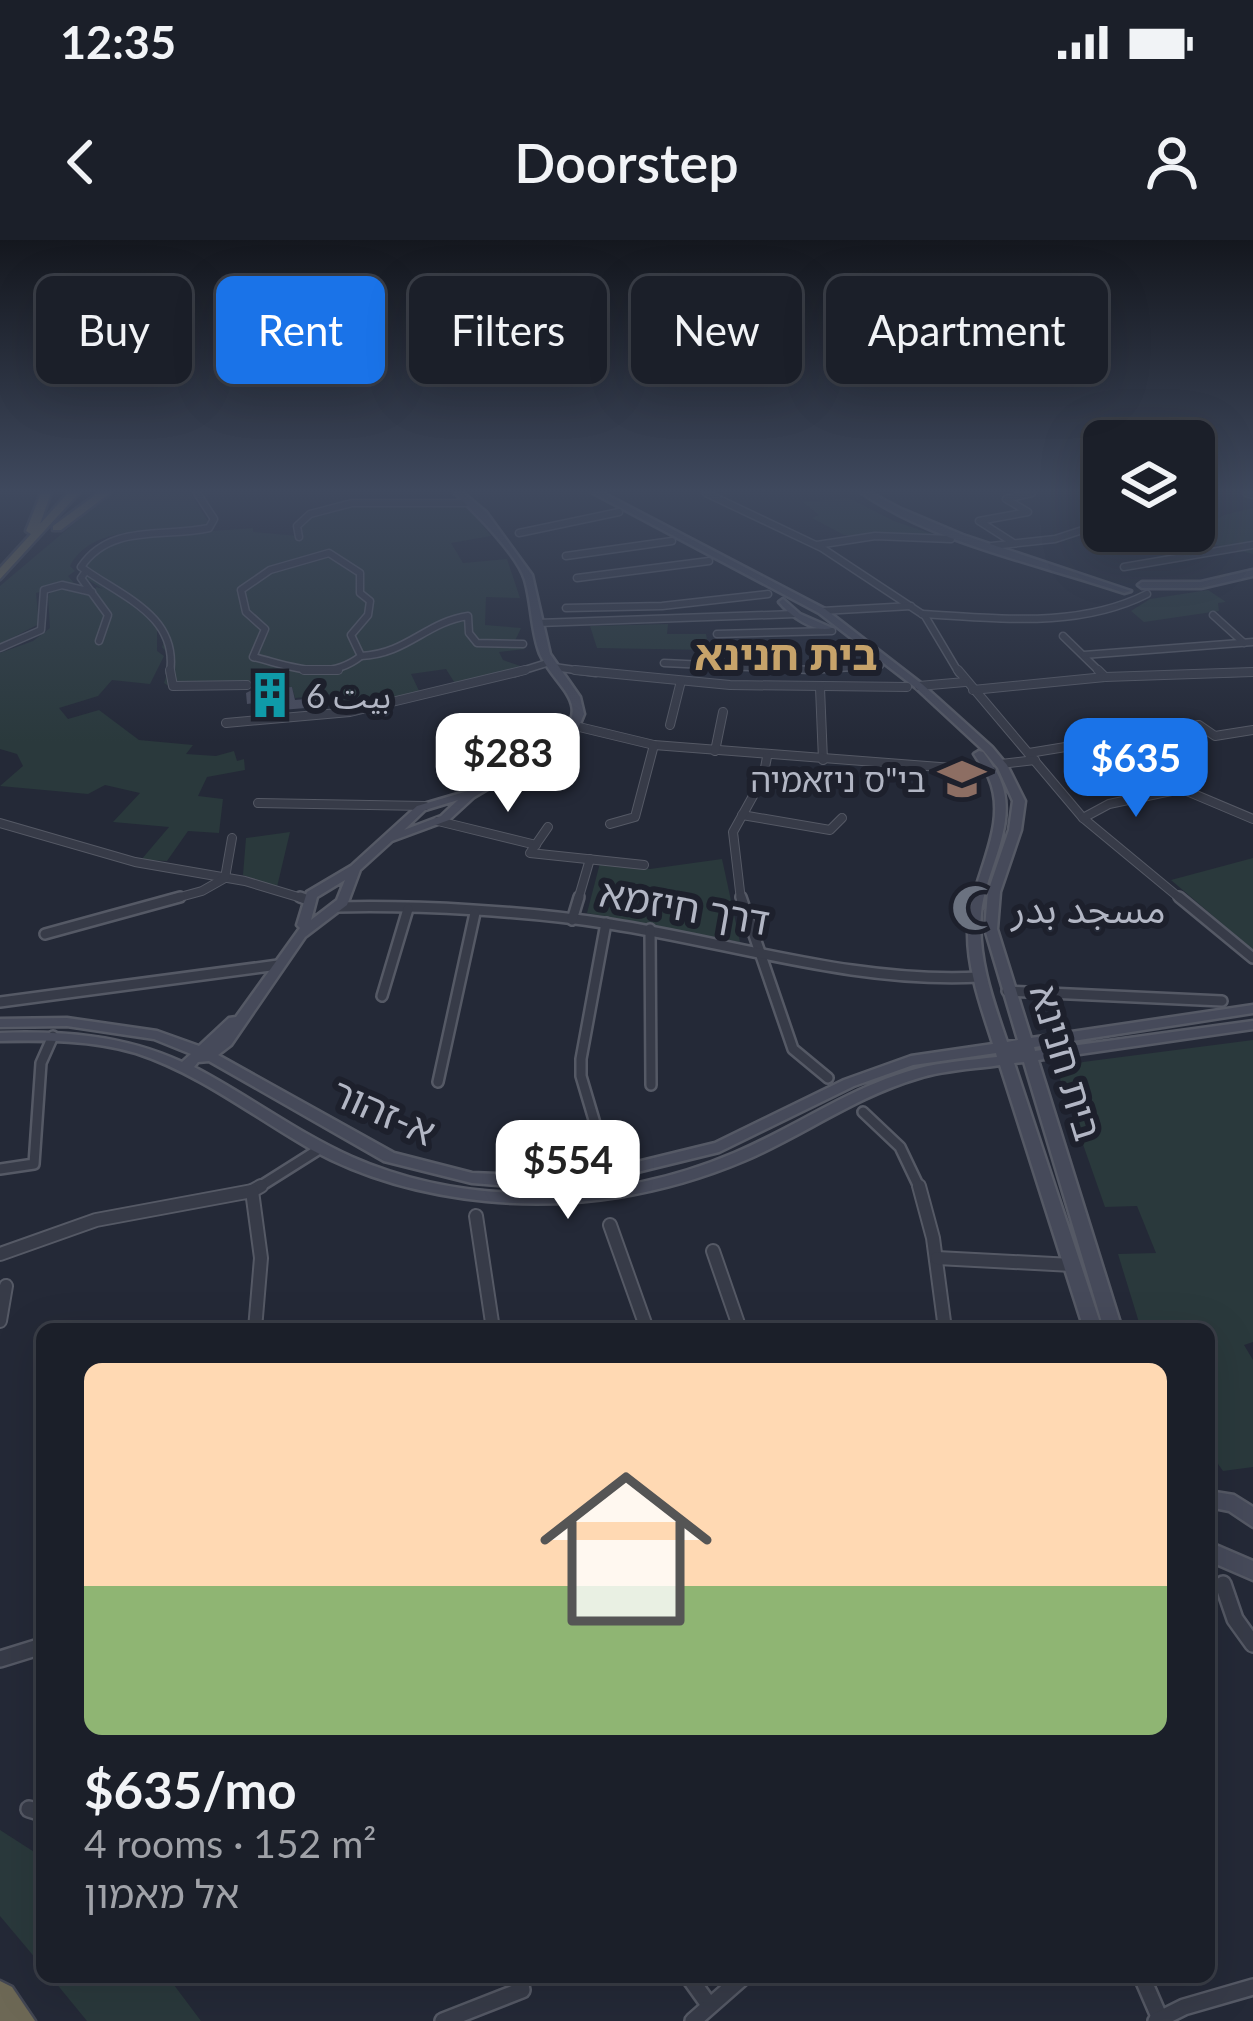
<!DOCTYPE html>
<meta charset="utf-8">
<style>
:root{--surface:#1b1f29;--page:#282c35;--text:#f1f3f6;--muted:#a0a2a8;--line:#393d46;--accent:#1a73e8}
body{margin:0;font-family:Lato,"Noto Sans Arabic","Noto Sans Hebrew",sans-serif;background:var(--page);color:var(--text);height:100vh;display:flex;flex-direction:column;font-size:45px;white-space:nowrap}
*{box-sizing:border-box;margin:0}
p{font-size:39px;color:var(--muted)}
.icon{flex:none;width:66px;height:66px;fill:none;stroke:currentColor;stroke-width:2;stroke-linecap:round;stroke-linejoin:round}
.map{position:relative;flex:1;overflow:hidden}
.side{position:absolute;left:36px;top:1083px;width:1179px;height:660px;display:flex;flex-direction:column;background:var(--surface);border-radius:18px;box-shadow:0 12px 48px #0002,0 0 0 3px var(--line)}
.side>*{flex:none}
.hud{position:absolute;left:36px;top:36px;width:1182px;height:108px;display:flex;gap:24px}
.controls{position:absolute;left:1083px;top:180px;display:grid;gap:24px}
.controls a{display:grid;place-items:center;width:132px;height:132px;border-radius:18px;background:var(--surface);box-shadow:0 12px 48px #0002,0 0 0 3px var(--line);font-size:60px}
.price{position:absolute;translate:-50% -102px;padding:0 27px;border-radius:24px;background:#fff;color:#222;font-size:39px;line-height:78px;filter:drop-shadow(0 3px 6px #0008)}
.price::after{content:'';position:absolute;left:50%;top:72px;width:36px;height:27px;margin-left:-18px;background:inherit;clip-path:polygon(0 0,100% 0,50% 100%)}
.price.selected{background:var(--accent);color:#fff}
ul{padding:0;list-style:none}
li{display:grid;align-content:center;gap:24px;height:636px;padding:0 48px}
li+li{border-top:3px solid var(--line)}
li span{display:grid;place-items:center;height:372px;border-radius:18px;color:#555}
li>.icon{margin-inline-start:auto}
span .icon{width:216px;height:216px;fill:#fffc;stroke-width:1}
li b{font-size:51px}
.pill{padding:0 42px;border-radius:18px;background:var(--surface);box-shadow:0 12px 48px #0002,0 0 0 3px var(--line);font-size:42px;line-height:108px}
.pill.selected{background:var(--accent);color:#fff}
.status{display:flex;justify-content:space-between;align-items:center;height:84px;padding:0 60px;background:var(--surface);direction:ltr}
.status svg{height:33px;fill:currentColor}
header{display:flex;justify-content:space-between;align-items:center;height:156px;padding:0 48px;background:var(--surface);font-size:54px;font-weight:600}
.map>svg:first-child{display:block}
.green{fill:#2a393c}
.building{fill:#484c5d}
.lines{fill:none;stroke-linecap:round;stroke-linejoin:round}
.street-far4-casing{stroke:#555965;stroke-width:9}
.street-far3-casing{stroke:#555965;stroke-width:10}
.street-far2-casing{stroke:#555965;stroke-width:14}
.street-far1-casing{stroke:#555965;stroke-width:16}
.street-casing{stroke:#555965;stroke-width:20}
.secondary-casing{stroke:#555965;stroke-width:5}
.highway-casing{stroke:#424652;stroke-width:5}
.street-far4{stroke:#373b48;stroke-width:6}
.street-far3{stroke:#373b48;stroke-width:8}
.street-far2{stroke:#373b48;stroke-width:9}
.street-far1{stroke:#373b48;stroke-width:12}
.street{stroke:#373b48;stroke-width:15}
.secondary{fill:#464a5a;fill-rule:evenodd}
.highway{fill:#6d6855;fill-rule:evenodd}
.labels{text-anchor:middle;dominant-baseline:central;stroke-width:12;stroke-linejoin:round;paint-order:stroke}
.far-poi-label{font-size:33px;fill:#b2b6c4;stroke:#1d202c;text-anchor:start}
.street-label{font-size:39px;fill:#b2b6c4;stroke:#1d202c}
.poi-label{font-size:39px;fill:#b2b6c4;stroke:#1d202c;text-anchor:start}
.far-district-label{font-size:42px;font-weight:bold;fill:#c7a36a;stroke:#1d202c}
</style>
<div class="status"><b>12:35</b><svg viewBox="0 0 49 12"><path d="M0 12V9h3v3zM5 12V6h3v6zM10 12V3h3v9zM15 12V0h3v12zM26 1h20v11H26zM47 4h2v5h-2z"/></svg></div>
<header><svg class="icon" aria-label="back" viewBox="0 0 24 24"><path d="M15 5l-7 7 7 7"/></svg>Doorstep<svg class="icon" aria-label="person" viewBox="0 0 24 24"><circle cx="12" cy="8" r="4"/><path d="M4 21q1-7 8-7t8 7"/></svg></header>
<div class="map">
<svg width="1253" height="1781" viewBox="0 0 1253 1781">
<rect width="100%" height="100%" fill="#242937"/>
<g class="green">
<path d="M110 253H190L209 283 199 289C159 291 91 284 70 326L75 331 68 336 74 343 36 353 39 384 0 404V346Z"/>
<path d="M849 258 894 281 938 296 844 295 812 278 819 275 803 262Z"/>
<path d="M378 262 430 268 465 264 491 296 451 303 463 323 507 319 520 358 486 357 485 385 521 388 514 403 525 409 499 412 503 420 526 428 456 445 446 429 411 434 422 457 339 471 334 454 295 458 292 447 267 450 212 441 173 449 164 443 172 419 162 407 166 398 157 386V411L164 416 150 444 112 440 98 456 59 468 68 479 99 470 139 500 193 505 186 514 216 516 234 511 237 521 244 519 245 530 207 537 198 556 223 559 219 593 188 591 167 621 141 620 169 587 113 582 140 553 105 545 88 554 0 546 23 526 17 514 0 509V413L33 401 50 388 48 356 53 349C69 346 78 358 95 354L96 347 103 349 85 338V321L117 298 253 288V292L298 296 299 283 315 271Z"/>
<path d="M1253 268V314L1187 298 1224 275Z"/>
<path d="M1208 350 1226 362 1218 363 1219 371 1144 382 1131 371 1150 359Z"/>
<path d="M668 384 667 394H706L709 410 597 408 590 386Z"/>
<path d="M290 592 277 647 243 635 246 598Z"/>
<path d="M1253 618V710L1171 640Z"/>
<path d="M722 619 740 702 587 673 600 623 650 629Z"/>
<path d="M1253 800V1102L1244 1105 1253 1120V1227L1223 1231 1209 1211V1089H1141L1118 1014 1156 1013 1137 966 1105 967 1060 839 1069 826 1083 822Z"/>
<path d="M0 1590 42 1617V1726L0 1676Z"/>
<path d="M51 1737H168L201 1781H87Z"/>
</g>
<path class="building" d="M292 447 295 460 316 458 318 467 257 472 255 463 247 464 246 453 254 449Z"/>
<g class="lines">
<defs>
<g id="street-far4">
<path d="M706 253 822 308 925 376 959 433"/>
<path d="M1246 253 1253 255"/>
<path d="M519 293 619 272"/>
<path d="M299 297 297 286 310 274 352 263H470"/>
<path d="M1012 302 979 281 1028 272 1006 259 1032 253"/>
<path d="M817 305 875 296 951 299"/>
<path d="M992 306 1055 299 1104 283"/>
<path d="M329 313 360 333V353L370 361 368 375 351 395 361 416C327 443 291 426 253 417L265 389 246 372 241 350 270 330Z"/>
<path d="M566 316 672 301"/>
<path d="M1124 327 1253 305"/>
<path d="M86 331 81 338 108 375 99 401"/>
<path d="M577 338 709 321"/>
<path d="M566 368 662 366 768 354"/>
<path d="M822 371 911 366"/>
<path d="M922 374C997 378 1078 389 1147 354"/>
<path d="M1213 375 1244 403"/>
<path d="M538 383 795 374"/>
<path d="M717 394 832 391"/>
<path d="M1063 396 1101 433"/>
<path d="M0 408 41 390 44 350 62 345 92 352"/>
<path d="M1084 415 1253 402"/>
<path d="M361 416C407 414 426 382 468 376L469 393 477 403 523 404"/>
<path d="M664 423 811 430 880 425"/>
<path d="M554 427 596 433"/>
<path d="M170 433C179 375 120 356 81 327 110 283 164 298 209 288L214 279 197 253"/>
<path d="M515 433 550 422"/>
<path d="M1226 433 1253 432"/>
</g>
<g id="street-far3">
<path d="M170 430 173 446 247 445"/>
<path d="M304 430H338"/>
<path d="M575 430 730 445 907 447"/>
<path d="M958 430 1083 578 1182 660"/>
<path d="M1098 430 1105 437"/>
<path d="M919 446 965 442"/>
<path d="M820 448 823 520"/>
<path d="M973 450 1105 437 1253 432"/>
<path d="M226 483 350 472 525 430"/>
<path d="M670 485 681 441"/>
<path d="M575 486 654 505 992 531"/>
<path d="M715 511 723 472"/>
<path d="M1029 513 1199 485 1215 496 1253 490"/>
<path d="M1001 524 1035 520"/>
<path d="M1144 533 1253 579"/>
<path d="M258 563 425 566"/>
<path d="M742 575 830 590 842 578"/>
<path d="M1083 578 1109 564 1176 550"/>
<path d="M438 581 536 605"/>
<path d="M0 583 135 622 245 641 308 660"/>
<path d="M610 584 635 577 654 505"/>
<path d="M548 587 530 613 644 625"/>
<path d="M169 660 202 651 225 638 232 598"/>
<path d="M578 660 590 619"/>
<path d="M741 660 733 592 763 538 767 517"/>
</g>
<g id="street-far2">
<path d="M300 657 308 660"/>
<path d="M741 657 793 809 828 838"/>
<path d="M1179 657 1253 718"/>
<path d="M336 667C418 665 529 671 610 684 732 703 856 744 980 737"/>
<path d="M572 680 579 657"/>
<path d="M650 689 651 845"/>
<path d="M45 694 180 657"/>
<path d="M1007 751 1222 761"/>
<path d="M382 756 408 669"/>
<path d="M0 762 278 725"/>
<path d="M438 842 475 673"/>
<path d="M863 872 900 907 920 949"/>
<path d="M605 917 581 836V819L606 683"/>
<path d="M0 929 34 924 41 823 53 796"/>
<path d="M256 949 321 908"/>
</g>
<g id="street-far1">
<path d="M919 946 933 998 945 1089"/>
<path d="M252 951 261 946"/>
<path d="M476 976 493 1089"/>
<path d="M610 985 647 1089"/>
<path d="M713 1011 740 1089"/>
<path d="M0 1014 96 980 252 951 261 1018 255 1089"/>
<path d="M937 1018 1072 1025"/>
<path d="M0 1081 6 1046"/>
</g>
<g id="street">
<path d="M1223 1344 1235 1379 1253 1404"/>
<path d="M0 1419 42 1406"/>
<path d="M29 1569 42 1573"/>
<path d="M689 1737 709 1765"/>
<path d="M1142 1737 1161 1781"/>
<path d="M443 1781 522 1750 519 1737"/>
<path d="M693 1781 743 1737"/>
<path d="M1156 1781 1184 1767 1253 1747"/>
</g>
<g id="secondary">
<path d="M455 253H463L486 272 532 335 550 414 580 457 584 474 577 491 563 505 474 557 449 580 392 601 360 630 347 665 305 697 231 805 218 815 394 913 472 933 524 935 625 925 715 903 844 840 911 816 993 804C982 769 968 732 968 694 967 642 1011 588 989 538 985 530 979 522 974 514L979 511 983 512C988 519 994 527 998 535 1021 581 986 627 981 673 977 717 993 761 1007 802L1018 800 985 689 988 652 1009 590 1013 561 998 528 984 511 916 448 819 373 593 253H603L825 369 922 444 992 507 1007 525 1025 561 1021 590 1000 652 997 689 1031 798 1253 765V773L1034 807 1035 811 1253 781V789L1038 820 1122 1089H1104L1024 822 1014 823 1102 1089H1084L1000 825C973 829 944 830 919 838 857 856 804 895 746 920 664 955 574 970 486 961 426 955 365 939 312 910 254 877 200 834 136 813 92 800 45 800 0 801V793C64 791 123 795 182 822L191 814 154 799 67 786 0 787V779L67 778 157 791 199 806 229 778 236 777 300 688 297 685 307 652 351 626 417 566 468 551 555 501C596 464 555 448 540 414 531 391 532 364 525 340 517 314 475 273 455 253ZM458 560 441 576 404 590 425 570ZM345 640 337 660 311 680 317 657ZM996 813 997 817C971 820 942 822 916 829 852 846 796 887 734 913 617 963 470 969 352 917 296 892 248 855 194 827L198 822 209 821 384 921 472 943 524 947 625 935 719 912 854 846 913 825Z"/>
<path d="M862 253H871L899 268 963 295 1131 351 1124 353C1039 324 936 304 862 253Z"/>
<path d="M1253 330V336L1201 348H1142L1138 345 1142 342H1201Z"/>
<path d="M783 359 800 374 832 388C813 393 791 376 779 362Z"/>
<path d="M1209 1251 1234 1255 1253 1267V1287L1229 1271 1209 1267Z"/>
<path d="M1209 1302 1253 1321V1340L1209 1321Z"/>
</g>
<g id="highway">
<path d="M41 253H51L40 284 68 253H79L0 339V328L31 294 26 291Z"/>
<path d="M98 253H110L61 290H53V286Z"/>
<path d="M0 1741 12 1747 35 1781H0Z"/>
</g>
</defs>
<use href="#street-far4" class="street-far4-casing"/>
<use href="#street-far3" class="street-far3-casing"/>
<use href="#street-far2" class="street-far2-casing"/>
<use href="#street-far1" class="street-far1-casing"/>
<use href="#street" class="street-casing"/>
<use href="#secondary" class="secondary-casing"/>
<use href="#highway" class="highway-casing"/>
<use href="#street-far4" class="street-far4"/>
<use href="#street-far3" class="street-far3"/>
<use href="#street-far2" class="street-far2"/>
<use href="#street-far1" class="street-far1"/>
<use href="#street" class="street"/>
<use href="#secondary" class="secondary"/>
<use href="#highway" class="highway"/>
</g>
<linearGradient id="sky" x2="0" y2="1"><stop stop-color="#14171e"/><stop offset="0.5" stop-color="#3f495e"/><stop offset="1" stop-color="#3f495e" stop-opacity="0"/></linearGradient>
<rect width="1253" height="502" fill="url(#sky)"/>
<defs>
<symbol id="building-bare" viewBox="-9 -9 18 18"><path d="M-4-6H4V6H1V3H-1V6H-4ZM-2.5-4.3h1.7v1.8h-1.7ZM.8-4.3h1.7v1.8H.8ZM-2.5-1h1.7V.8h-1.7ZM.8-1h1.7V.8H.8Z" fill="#0f9aa8" stroke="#1d202c" stroke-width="2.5" paint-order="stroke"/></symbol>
<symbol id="school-bare" viewBox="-9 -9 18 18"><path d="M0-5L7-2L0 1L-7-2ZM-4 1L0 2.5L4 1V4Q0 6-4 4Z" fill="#8d6e63" stroke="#1d202c" stroke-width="2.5" paint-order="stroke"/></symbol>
<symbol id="mosque-bare" viewBox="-9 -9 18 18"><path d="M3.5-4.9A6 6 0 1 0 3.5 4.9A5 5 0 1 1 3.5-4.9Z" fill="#6b7280" stroke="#1d202c" stroke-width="2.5" paint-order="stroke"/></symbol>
</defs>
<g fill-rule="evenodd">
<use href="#building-bare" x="237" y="422" width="66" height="66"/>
<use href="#school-bare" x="929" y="506" width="66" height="66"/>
<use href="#mosque-bare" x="942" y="635" width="66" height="66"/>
</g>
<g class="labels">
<g class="far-poi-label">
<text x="306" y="455">بيت 6</text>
<text x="926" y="539" text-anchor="end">בי"ס ניזאמיה</text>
</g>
<g class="street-label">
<text transform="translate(685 666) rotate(10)">דרך חיזמא</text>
<text transform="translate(1067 822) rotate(73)">בית חנינא</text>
<text transform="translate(384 871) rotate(24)">א-זהור</text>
</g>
<g class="poi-label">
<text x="1011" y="668">مسجد بدر</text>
</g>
<g class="far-district-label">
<text x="786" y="414">בית חנינא</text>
</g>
</g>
</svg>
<div class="controls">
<a><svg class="icon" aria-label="layers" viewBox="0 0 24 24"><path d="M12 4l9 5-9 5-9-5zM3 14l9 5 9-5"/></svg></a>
</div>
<b class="price" style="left:508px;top:575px">$283</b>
<b class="price selected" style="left:1136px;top:580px">$635</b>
<b class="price" style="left:568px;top:982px">$554</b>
<div class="hud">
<a class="pill">Buy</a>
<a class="pill selected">Rent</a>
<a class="pill">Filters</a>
<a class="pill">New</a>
<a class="pill">Apartment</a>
</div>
<section class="side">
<ul>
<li><span style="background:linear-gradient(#ffd9b3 60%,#8fb573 0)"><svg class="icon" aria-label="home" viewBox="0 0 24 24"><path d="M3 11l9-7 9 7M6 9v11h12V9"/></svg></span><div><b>$635/mo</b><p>4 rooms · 152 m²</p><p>אל מאמון</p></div></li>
</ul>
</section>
</div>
